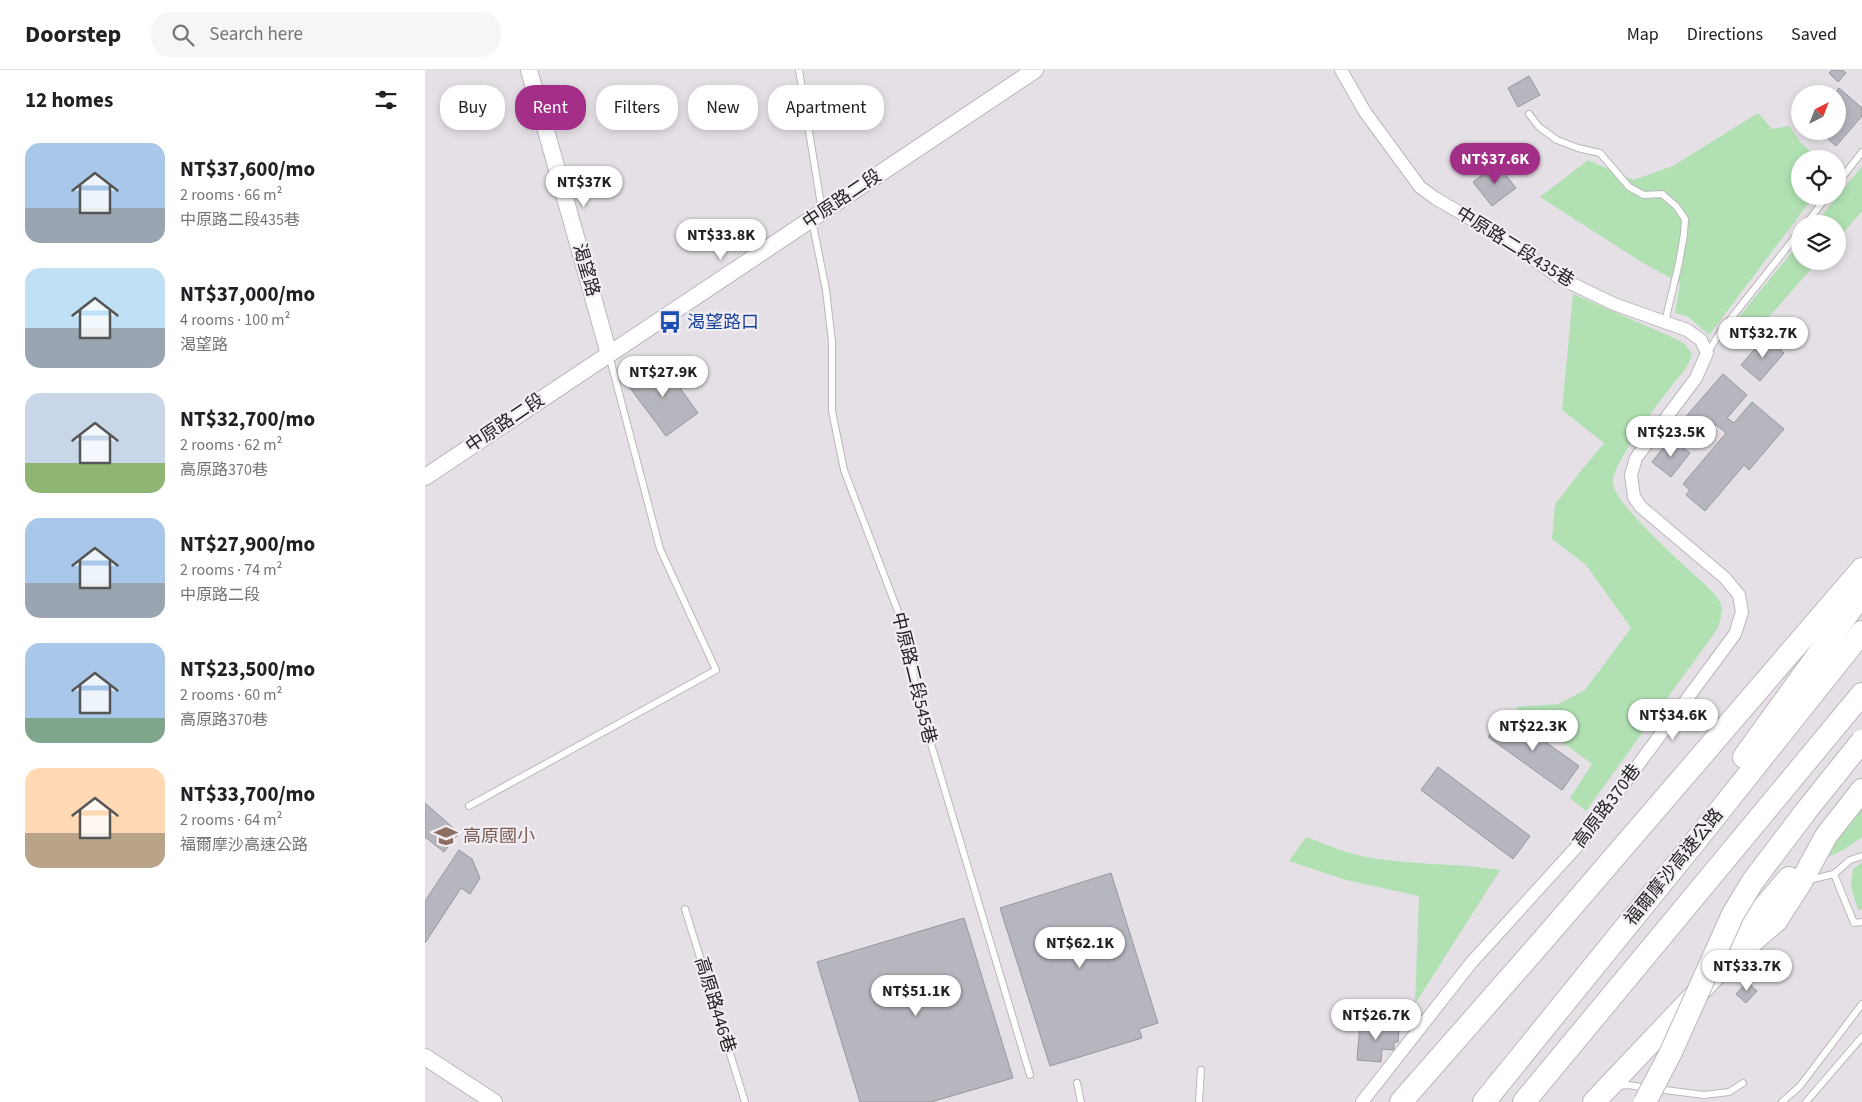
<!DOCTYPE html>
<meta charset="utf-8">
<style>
:root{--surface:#fff;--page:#f6f6f6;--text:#202124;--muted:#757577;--line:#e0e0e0;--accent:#a32e88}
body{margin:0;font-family:"Source Sans 3","Noto Sans TC",sans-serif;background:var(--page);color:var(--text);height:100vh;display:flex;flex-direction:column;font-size:19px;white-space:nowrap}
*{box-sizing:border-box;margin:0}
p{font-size:16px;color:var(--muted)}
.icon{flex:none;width:28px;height:28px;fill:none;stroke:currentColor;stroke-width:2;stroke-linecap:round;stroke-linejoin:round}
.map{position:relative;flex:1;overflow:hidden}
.drawer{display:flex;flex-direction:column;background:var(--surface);width:425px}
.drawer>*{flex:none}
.guide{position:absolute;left:15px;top:15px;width:475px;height:45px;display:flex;gap:10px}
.needle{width:32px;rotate:42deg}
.fabs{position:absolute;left:1366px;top:15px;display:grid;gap:10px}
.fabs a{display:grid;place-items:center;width:55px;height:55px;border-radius:50%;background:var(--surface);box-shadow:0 2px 8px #0003;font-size:25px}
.price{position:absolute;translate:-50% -42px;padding:0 11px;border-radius:18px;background:#fff;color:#222;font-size:16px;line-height:32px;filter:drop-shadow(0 1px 2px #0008)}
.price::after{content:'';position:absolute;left:50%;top:30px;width:15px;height:11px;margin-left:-8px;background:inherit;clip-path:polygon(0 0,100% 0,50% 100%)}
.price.current{background:var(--accent);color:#fff}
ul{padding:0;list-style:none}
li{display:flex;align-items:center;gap:15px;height:125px;padding:0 25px}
li span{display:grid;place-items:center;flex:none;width:140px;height:100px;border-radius:15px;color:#555}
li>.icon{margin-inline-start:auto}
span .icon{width:60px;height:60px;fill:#fffc;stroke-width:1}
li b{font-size:21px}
h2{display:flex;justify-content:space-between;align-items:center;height:60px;padding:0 25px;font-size:21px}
.chip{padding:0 18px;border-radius:20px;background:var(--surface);box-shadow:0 2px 8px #0003;font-size:18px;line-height:45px}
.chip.current{background:var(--accent);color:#fff}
header{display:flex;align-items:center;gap:30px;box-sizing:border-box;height:70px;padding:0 25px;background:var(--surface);border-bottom:1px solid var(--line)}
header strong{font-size:24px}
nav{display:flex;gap:28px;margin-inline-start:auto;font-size:18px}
.search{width:350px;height:45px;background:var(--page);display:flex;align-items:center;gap:12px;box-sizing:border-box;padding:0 18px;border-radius:20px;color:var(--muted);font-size:19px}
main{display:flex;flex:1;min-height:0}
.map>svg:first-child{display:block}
.green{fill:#b1e1b3}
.building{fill:#b6b7be;stroke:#96979e}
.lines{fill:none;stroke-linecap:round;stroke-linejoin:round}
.service-casing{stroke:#bbb6bc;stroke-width:8}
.minor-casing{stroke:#bbb6bc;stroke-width:14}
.tertiary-casing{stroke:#bbb6bc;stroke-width:18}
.motorway-casing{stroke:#bbb6bc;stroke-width:24}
.service{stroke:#fff;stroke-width:6}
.minor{stroke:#fff;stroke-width:12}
.tertiary{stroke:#fff;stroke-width:16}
.motorway{stroke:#fff;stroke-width:22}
.motorway-bridge-casing{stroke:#bbb6bc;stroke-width:24;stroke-linecap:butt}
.motorway-bridge{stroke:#fff;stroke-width:22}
.labels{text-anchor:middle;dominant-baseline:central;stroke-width:4.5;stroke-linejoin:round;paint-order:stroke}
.street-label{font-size:18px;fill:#232124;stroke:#f2edf3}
.transit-label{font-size:18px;fill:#164399;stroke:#f2edf3;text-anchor:start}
.education-label{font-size:18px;fill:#785e54;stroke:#f2edf3;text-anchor:start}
</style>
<header>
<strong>Doorstep</strong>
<div class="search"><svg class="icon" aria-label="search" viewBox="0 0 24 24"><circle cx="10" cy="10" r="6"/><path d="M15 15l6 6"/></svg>Search here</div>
<nav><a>Map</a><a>Directions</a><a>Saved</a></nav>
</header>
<main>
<section class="drawer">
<h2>12 homes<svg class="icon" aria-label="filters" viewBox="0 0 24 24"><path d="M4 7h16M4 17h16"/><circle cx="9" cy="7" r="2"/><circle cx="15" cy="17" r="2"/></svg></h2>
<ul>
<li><span style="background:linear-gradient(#a9c7e8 65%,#9aa5b1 0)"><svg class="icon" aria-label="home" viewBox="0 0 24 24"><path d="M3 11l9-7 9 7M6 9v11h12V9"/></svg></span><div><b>NT$37,600/mo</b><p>2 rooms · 66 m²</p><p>中原路二段435巷</p></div></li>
<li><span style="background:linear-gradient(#bfe0f5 60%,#9aa5b1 0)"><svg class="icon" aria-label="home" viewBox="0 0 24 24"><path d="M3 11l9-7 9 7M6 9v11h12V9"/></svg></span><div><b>NT$37,000/mo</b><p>4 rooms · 100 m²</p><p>渴望路</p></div></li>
<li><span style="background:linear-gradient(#c9d6e8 70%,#8fb573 0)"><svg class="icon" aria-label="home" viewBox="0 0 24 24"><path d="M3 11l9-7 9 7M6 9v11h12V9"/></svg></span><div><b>NT$32,700/mo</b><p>2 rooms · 62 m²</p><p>高原路370巷</p></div></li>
<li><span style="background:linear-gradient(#a9c7e8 65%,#9aa5b1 0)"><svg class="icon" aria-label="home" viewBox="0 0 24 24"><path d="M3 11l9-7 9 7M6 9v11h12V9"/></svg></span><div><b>NT$27,900/mo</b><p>2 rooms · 74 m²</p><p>中原路二段</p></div></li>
<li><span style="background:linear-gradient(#a9c7e8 75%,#7fa58c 0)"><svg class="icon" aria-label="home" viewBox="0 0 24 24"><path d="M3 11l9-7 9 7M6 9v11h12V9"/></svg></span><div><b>NT$23,500/mo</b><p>2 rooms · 60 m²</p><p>高原路370巷</p></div></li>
<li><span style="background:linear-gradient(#ffd9b3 65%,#b9a48a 0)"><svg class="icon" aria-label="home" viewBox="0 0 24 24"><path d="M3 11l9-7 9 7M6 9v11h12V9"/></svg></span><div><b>NT$33,700/mo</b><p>2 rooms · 64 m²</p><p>福爾摩沙高速公路</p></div></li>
</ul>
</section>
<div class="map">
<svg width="1437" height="1032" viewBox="0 0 1437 1032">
<rect width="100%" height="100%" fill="#e5e0e6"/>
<g class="green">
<path d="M1333 43 1347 59 1364 56 1376 73 1393 89H1375V126H1389L1284 265 1262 246 1250 243 1255 213 1218 193 1115 127 1163 90 1208 110 1248 96Z"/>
<path d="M1437 96V141L1413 169 1412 154H1390Z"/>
<path d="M1375 172V191H1393L1328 265 1309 253Z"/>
<path d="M1148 224 1249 268 1260 274 1267 284C1263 300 1254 305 1245 318 1232 335 1185 396 1188 415 1191 432 1246 484 1261 497 1270 506 1289 521 1295 532 1299 541 1295 550 1293 558L1161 741 1145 728 1167 694 1090 637 1133 634 1160 620 1206 558 1161 495 1127 469 1130 434 1155 402 1179 373 1137 340Z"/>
<path d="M1437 729V767L1420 779 1401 788Z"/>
<path d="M881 767C898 773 915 781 932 785 979 796 1028 792 1075 800L990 934 994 826 921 810 864 791Z"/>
<path d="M1437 792V839L1433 840 1426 817 1428 799Z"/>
</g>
<g class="building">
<path d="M1407 0H1418L1421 3 1413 12 1404 3Z"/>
<path d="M1104 6 1115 25 1093 37 1083 18Z"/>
<path d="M1414 18 1437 38V46L1411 76 1394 61H1412V24H1410Z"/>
<path d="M1072 94 1091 118 1067 136 1048 112Z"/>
<path d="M1340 267 1359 283 1335 311 1316 295Z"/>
<path d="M235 290 273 343 241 366 202 314Z"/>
<path d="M1298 304 1322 325 1302 348 1309 353 1327 332 1359 359 1324 400 1319 395 1280 441 1261 425 1265 420 1258 414 1301 363 1290 354 1279 367 1258 350Z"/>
<path d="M1246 368 1265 383 1246 407 1227 392Z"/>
<path d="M1080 643 1154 696 1137 720 1063 667Z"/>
<path d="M1013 697 1105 766 1088 789 996 720Z"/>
<path d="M0 733 34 763 19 782 0 767Z"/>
<path d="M34 780 47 789 55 808 45 824 36 818 0 873V831Z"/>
<path d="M686 803 733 953 714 959 717 968 625 996 575 838Z"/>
<path d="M539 848 588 1008 506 1032H435L392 892Z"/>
<path d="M1322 912 1332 921 1321 933 1311 924Z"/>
<path d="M935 953 974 956 973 972H969V980L957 979 956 992 932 990Z"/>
</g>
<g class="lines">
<defs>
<g id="service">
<path d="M374 0 397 141"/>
<path d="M1104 44 1114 57 1132 70 1153 78 1175 83 1204 117 1219 125 1237 124 1251 136 1260 149 1259 164 1254 193 1240 252"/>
<path d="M1412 114 1437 82"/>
<path d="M387 150 401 220 407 272V341L419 400 482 565 492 627 605 1005"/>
<path d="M1381 154 1402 126"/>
<path d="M1283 282 1296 261 1375 161"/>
<path d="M44 736 291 600 235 479 184 285"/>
<path d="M1409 804 1429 853 1437 852"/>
<path d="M1384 810 1409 804 1425 790 1437 786"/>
<path d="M260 839 320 1032"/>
<path d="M652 1013 656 1032"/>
<path d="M1192 1016 1203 1015 1222 1018"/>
<path d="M1232 1019 1279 1025 1304 1022 1318 1013"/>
<path d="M774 1032 776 1000"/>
<path d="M1357 1032 1375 1016 1437 934"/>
<path d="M1381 1032 1437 967"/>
</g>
<path id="minor" d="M916 0 940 42 995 117 1010 128 1080 169 1135 208 1189 234 1262 260 1276 270 1282 283 1271 308 1211 388 1206 405 1209 427 1216 437 1300 508 1314 525 1317 542 1310 564 1156 772 1046 893 937 1032"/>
<g id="tertiary">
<path d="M104 0 184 284"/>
<path d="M0 407 610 0"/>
<path d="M0 987 69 1032"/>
</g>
<g id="motorway">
<path d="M1319 687 1437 524"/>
<path d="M1310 871 1364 808"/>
<path d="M976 1032 1119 869 1437 499"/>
<path d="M1059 1032 1273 768 1437 562"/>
<path d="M1099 1032 1437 624"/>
<path d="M1169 1032 1296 898 1351 851 1376 812 1401 766 1437 720"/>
</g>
</defs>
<use href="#service" class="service-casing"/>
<use href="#minor" class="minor-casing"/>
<use href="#tertiary" class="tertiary-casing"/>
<use href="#motorway" class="motorway-casing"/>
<use href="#service" class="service"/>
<use href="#minor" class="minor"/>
<use href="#tertiary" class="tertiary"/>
<use href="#motorway" class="motorway"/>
<defs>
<path id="motorway-bridge" d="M1220 1032 1246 982 1308 844 1328 811 1381 741 1437 671"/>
</defs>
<use href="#motorway-bridge" class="motorway-bridge-casing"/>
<use href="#motorway-bridge" class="motorway-bridge"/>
</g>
<defs>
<symbol id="bus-bare" viewBox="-9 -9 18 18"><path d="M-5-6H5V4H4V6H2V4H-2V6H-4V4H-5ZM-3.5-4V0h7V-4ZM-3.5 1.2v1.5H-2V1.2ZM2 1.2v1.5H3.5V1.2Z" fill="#1a4fb4" stroke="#f2edf3" stroke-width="2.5" paint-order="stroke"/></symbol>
<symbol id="school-bare" viewBox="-9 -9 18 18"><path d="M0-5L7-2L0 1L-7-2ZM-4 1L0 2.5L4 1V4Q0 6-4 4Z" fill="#8d6e63" stroke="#f2edf3" stroke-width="2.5" paint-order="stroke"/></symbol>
</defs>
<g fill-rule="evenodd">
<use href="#bus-bare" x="229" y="236" width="32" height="32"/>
<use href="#school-bare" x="5" y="750" width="32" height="32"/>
</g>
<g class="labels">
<g class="street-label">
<text transform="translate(417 129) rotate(-34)">中原路二段</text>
<text transform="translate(1090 177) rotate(32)">中原路二段435巷</text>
<text transform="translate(161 200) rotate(74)">渴望路</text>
<text transform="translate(80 353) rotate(-34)">中原路二段</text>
<text transform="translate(489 608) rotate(76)">中原路二段545巷</text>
<text transform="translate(1182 736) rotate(-53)">高原路370巷</text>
<text transform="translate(1249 797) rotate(-51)">福爾摩沙高速公路</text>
<text transform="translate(290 935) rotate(73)">高原路446巷</text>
</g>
<g class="transit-label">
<text x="262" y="252">渴望路口</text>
</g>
<g class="education-label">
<text x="38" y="766">高原國小</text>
</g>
</g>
</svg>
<div class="fabs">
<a><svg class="needle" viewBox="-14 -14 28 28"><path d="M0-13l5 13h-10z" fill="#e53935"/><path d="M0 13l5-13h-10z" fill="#757577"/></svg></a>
<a><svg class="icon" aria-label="locate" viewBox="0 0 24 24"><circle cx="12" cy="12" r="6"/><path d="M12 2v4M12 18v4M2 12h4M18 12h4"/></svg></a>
<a><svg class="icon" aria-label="layers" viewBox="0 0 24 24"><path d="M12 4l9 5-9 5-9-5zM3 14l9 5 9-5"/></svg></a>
</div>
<b class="price current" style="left:1070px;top:115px">NT$37.6K</b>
<b class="price" style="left:159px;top:138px">NT$37K</b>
<b class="price" style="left:296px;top:191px">NT$33.8K</b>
<b class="price" style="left:1338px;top:289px">NT$32.7K</b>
<b class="price" style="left:238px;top:328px">NT$27.9K</b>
<b class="price" style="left:1246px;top:388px">NT$23.5K</b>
<b class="price" style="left:1248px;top:671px">NT$34.6K</b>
<b class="price" style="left:1108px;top:682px">NT$22.3K</b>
<b class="price" style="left:655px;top:899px">NT$62.1K</b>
<b class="price" style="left:1322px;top:922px">NT$33.7K</b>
<b class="price" style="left:491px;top:947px">NT$51.1K</b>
<b class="price" style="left:951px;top:971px">NT$26.7K</b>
<div class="guide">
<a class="chip">Buy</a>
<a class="chip current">Rent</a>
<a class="chip">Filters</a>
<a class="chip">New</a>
<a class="chip">Apartment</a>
</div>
</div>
</main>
